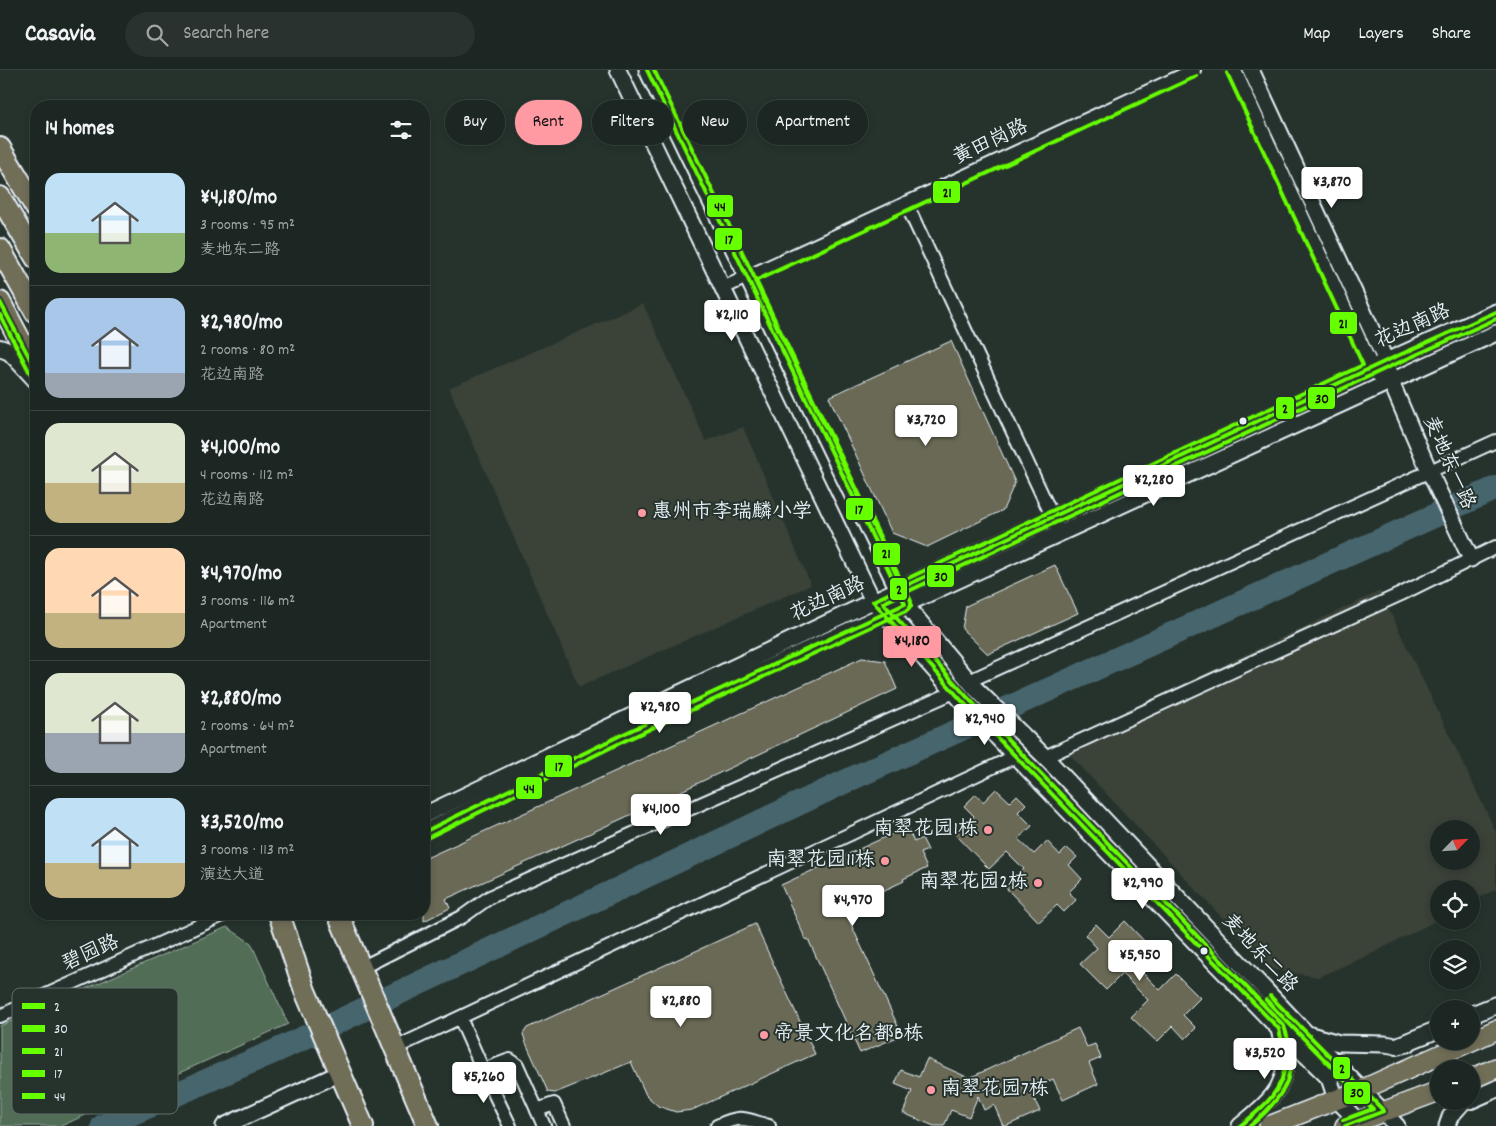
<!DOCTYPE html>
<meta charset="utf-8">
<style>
:root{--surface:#1c2622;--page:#29322f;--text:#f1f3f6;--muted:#a0a5a5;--line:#3a4340;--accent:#ff9aa2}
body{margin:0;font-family:Dekko,"LXGW WenKai TC",sans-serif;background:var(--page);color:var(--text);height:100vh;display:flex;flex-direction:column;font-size:19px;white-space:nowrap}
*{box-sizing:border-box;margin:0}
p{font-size:16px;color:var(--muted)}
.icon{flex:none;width:28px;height:28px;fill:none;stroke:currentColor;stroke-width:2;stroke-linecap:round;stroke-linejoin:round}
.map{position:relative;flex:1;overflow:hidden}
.drawer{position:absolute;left:30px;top:30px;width:400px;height:820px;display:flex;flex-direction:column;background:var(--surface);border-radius:20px;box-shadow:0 2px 8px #0003,0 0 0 1px var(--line)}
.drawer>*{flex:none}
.top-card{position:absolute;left:445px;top:30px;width:475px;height:45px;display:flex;gap:10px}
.needle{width:32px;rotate:65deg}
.buttons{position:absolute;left:1430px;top:750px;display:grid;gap:10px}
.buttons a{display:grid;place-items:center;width:50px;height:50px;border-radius:50%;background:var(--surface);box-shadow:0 2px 8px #0003,0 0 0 1px var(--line);font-size:25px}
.price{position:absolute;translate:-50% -42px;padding:0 11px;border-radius:5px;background:#fff;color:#222;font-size:16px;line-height:32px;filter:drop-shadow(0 1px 2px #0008)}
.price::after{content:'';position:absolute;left:50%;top:30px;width:15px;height:11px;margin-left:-8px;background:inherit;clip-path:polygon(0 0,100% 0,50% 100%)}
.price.current{background:var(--accent);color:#111}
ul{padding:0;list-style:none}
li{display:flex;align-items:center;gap:15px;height:125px;padding:0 15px}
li+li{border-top:1px solid var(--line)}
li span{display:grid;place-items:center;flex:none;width:140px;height:100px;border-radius:15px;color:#555}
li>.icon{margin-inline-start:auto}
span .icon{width:60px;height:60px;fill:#fffc;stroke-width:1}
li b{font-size:21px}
h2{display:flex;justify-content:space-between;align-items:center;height:60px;padding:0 15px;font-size:21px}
.chip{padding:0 18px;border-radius:22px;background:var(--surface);box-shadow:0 2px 8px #0003,0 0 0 1px var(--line);font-size:18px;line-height:45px}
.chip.current{background:var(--accent);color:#111}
header{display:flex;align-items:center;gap:30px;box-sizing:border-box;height:70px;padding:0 25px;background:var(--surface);border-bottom:1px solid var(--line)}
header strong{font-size:24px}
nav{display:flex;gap:28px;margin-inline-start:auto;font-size:18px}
.search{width:350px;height:45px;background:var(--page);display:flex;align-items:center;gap:12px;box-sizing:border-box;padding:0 18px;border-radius:28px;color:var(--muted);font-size:19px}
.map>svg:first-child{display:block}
.built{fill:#3a4339;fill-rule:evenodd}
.green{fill:#516d55;stroke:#9cafa6}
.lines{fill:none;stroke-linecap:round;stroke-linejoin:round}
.river{stroke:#47656d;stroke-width:24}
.building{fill:#6a6954;stroke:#e8f1f8}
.minor-casing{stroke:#e8f1f8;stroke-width:16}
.tertiary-casing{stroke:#e8f1f8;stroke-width:19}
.secondary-casing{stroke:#e8f1f8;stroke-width:20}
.primary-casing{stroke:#e8f1f8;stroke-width:22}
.trunk-casing{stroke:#e8f1f8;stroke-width:24}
.minor{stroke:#26332d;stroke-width:12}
.tertiary{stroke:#26332d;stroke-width:15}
.secondary{stroke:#26332d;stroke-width:16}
.primary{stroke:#716e59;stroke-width:19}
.trunk{stroke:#716e59;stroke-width:20}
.bus-1-casing{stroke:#26332d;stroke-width:8}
.bus-2-casing{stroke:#26332d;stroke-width:8}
.bus-3-casing{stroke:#26332d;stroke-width:8}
.bus-4-casing{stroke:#26332d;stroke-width:8}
.bus-5-casing{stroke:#26332d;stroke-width:8}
.bus-1{stroke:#6f0;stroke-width:4}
.bus-2{stroke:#6f0;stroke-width:4}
.bus-3{stroke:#6f0;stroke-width:4}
.bus-4{stroke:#6f0;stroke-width:4}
.bus-5{stroke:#6f0;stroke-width:4}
.bus-dot{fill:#e8f1f8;stroke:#26332d;stroke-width:2}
.poi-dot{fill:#ff9aa2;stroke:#26332d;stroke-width:2}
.labels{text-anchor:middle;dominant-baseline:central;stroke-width:4;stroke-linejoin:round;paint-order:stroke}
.street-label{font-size:20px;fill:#e8f1f8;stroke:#26332d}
.poi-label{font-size:20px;fill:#e8f1f8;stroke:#26332d;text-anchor:start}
.key{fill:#26332d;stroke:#606c6a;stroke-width:1}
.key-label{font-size:14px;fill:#e8f1f8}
.line-badge{stroke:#26332d;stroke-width:2}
.pale-badge-label{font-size:14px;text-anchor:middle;font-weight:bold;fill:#111}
</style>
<header>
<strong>Casavia</strong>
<div class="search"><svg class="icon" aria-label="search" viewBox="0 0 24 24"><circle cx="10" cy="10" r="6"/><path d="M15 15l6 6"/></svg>Search here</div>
<nav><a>Map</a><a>Layers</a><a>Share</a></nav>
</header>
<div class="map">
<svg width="1496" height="1056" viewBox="0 0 1496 1056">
<rect width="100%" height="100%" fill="#26332d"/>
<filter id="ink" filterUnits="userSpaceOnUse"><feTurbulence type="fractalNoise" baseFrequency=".02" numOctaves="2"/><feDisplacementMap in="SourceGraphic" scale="10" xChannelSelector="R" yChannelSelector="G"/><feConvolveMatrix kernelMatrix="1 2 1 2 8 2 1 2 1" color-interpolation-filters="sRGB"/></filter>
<g filter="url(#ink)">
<g class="built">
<path d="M643 234 706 371 743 357 811 515 579 617 449 318Z"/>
<path d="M1380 521 1496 762V819L1471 832V819H1439V849L1371 884 1318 907 1270 899 1059 673ZM1439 759H1471V791H1439Z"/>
</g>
<path class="green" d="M227 857 251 873 288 954 61 1056H0V956Z"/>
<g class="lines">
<path class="river" d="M103 1056 280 979 855 707 1496 418"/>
</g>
<g class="building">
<path d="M951 271 1015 412 1003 440 927 477 892 463 829 327Z"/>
<path d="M1055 495 1078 543 988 584 962 559 966 536Z"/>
<path d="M862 588 885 591 897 619 639 741 446 829 450 838 424 851V789Z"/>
<path d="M996 719 1010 732 1017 725 1026 734 1018 742 1032 756 1018 769 1034 784 1047 771 1060 785 1067 778 1077 787 1069 795 1082 809 1069 822 1076 830 1064 842 1057 835 1039 852 1005 817 1024 799 1007 782 989 799 955 764 974 746 964 736 976 724 983 732Z"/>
<path d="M907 757 914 772 922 768 928 780 920 783 927 798 903 809 904 811 844 839 902 965 860 983 808 869 806 870 781 815Z"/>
<path d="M1125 851 1149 876 1132 892 1160 920 1176 904 1200 928 1183 945 1196 958 1185 969 1173 956 1157 972 1131 947 1148 930 1122 904 1106 920 1080 894 1097 878 1085 865 1096 854 1109 867Z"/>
<path d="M755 854 815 984 692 1040 676 1042 658 1036 646 1025 631 992 555 1023 548 1022 526 973 523 964 527 958Z"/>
<path d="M1078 958 1087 977 1095 974 1101 988 1089 993 1098 1014 1063 1030 1053 1009 1030 1020 1040 1041 1006 1056H1003L994 1035 984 1040 978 1026 969 1047 951 1040 944 1056H934L903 1043 912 1021 895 1014 901 1000 919 1007 927 989 969 1008Z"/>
</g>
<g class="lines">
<defs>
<g id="minor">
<path d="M906 133 1060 463"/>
<path d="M723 218 1194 0"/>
<path d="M969 611 1496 371"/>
<path d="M1045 687 1401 524 1496 477"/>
<path d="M361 898 462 847 490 827 954 622"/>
<path d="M0 946 225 844"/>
<path d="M460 948 483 1000 510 990 517 995 537 1040 554 1034 564 1056"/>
<path d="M395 978 1016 686"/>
<path d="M483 1000 510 1056"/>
<path d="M537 1040 544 1056"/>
<path d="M717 1056C742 1044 744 1049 769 1056"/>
</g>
<g id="tertiary">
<path d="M618 0 873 531 962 631 1279 959 1329 1008 1336 1029 1363 1056"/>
<path d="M647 0 905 534 975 618 1045 687 1309 966 1397 1056"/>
<path d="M1233 0 1371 298 1379 304"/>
<path d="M1251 0 1386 291 1391 312 1430 403 1471 489"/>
<path d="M424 745 873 531 1386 291 1496 242"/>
<path d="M424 762 619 666 1496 263"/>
<path d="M1307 964 1339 973 1385 974 1397 976 1408 974"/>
<path d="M224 1056 340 1003"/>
<path d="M1240 1056C1260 1039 1286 1021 1285 990 1284 980 1281 969 1279 959"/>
<path d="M1447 1056 1450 1047 1464 1031"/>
</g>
<g id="secondary">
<path d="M0 278 10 282 36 310"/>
<path d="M1471 945 1496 935"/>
<path d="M1397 976 1439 959"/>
<path d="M1471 1030 1496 1019"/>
</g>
<g id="primary">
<path d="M1471 1009 1496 998"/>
<path d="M1269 1056 1361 1020 1496 960"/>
<path d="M1345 1056 1439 1021"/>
</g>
<g id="trunk">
<path d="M0 78 36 138"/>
<path d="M0 127 36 188"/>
<path d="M0 179 36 243"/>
<path d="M0 232 36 300"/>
<path d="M279 844 305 921 363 1056"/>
<path d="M338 844 428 1056"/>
</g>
</defs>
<use href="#minor" class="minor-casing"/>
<use href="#tertiary" class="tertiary-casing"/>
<use href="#secondary" class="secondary-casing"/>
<use href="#primary" class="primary-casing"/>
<use href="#trunk" class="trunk-casing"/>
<use href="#minor" class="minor"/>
<use href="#tertiary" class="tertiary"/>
<use href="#secondary" class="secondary"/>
<use href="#primary" class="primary"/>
<use href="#trunk" class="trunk"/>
<defs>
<g id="bus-1">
<path d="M1270 926 1384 1041 1345 1056"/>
<path d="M1240 1056C1261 1039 1286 1020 1285 990 1285 980 1281 969 1279 959L962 631 873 531 1386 291 1496 242"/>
</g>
<g id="bus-2">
<path d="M1266 930 1373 1039 1343 1050"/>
<path d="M1250 1056C1286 1026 1300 1003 1284 956L967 627 883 533 1389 297 1496 249"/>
</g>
<path id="bus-3" d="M1197 6 755 211 900 512 1363 295 1227 3"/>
<g id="bus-4">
<path d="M0 232 36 300"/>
<path d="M424 762 619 666 905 534 647 0"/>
</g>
<g id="bus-5">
<path d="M0 245 30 303"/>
<path d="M427 768 622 672 908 540 911 536V531L654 0"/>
</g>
</defs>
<use href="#bus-1" class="bus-1-casing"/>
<use href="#bus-2" class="bus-2-casing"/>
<use href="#bus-3" class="bus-3-casing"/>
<use href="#bus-4" class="bus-4-casing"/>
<use href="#bus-5" class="bus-5-casing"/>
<use href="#bus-1" class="bus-1"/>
<use href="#bus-2" class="bus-2"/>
<use href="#bus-3" class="bus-3"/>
<use href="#bus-4" class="bus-4"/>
<use href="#bus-5" class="bus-5"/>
</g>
</g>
<g class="bus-dot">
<circle cx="1243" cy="351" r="4.5"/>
<circle cx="1204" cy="881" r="4.5"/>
</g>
<g class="poi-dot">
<circle cx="642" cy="443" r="5"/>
<circle cx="988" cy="760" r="5"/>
<circle cx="885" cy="791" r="5"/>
<circle cx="1038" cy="813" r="5"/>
<circle cx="764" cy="965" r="5"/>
<circle cx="931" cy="1020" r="5"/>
</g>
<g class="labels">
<g class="street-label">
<text transform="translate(991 73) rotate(-25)">黄田岗路</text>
<text transform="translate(1413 257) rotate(-24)">花边南路</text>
<text transform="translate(1448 393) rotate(66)">麦地东一路</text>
<text transform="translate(828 530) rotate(-25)">花边南路</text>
<text transform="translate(91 884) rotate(-24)">碧园路</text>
<text transform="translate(1259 884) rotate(47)">麦地东二路</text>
</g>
<g class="poi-label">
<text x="652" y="443">惠州市李瑞麟小学</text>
<text x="978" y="760" text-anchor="end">南翠花园1栋</text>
<text x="875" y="791" text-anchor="end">南翠花园11栋</text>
<text x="1028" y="813" text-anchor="end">南翠花园2栋</text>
<text x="774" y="965">帝景文化名都B栋</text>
<text x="941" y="1020">南翠花园7栋</text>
</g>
</g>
<rect x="12" y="918" width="166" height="126" rx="8" class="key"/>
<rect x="22" y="933" width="23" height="6" fill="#6f0"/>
<rect x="22" y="955" width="23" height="7" fill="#6f0"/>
<rect x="22" y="978" width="23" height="6" fill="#6f0"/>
<rect x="22" y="1000" width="23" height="7" fill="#6f0"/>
<rect x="22" y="1023" width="23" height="6" fill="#6f0"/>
<g class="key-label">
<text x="54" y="941">2</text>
<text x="54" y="963">30</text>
<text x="54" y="986">21</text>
<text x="54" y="1008">17</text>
<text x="54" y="1031">44</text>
</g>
<g class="line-badge">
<rect x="932" y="110" width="29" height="24" rx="5" fill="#6f0"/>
<rect x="706" y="124" width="28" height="24" rx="5" fill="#6f0"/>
<rect x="714" y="157" width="29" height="24" rx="5" fill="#6f0"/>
<rect x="1329" y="241" width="29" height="24" rx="5" fill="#6f0"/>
<rect x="1307" y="316" width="29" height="24" rx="5" fill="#6f0"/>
<rect x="1275" y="326" width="20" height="24" rx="5" fill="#6f0"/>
<rect x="845" y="427" width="29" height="24" rx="5" fill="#6f0"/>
<rect x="872" y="472" width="29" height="24" rx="5" fill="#6f0"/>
<rect x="926" y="494" width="29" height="24" rx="5" fill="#6f0"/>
<rect x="889" y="507" width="19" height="24" rx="5" fill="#6f0"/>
<rect x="544" y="684" width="29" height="24" rx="5" fill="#6f0"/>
<rect x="515" y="706" width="28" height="24" rx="5" fill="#6f0"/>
<rect x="1332" y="986" width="19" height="24" rx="5" fill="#6f0"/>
<rect x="1343" y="1011" width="28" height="24" rx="5" fill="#6f0"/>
</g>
<g class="pale-badge-label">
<text x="947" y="127">21</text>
<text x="720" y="141">44</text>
<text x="729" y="174">17</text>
<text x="1343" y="258">21</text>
<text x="1322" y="333">30</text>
<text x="1285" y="343">2</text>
<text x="859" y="444">17</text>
<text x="886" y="488">21</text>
<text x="941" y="511">30</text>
<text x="899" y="524">2</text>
<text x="559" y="701">17</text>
<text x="529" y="723">44</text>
<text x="1342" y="1003">2</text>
<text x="1357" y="1027">30</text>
</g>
</svg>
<div class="buttons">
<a><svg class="needle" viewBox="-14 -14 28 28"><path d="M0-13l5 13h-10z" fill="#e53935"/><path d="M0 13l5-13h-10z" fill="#a0a5a5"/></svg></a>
<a><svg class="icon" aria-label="locate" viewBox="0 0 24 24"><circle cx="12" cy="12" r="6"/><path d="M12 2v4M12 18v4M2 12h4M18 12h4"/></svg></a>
<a><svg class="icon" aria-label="layers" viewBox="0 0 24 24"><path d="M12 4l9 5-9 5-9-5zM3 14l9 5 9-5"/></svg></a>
<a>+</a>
<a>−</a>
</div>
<b class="price" style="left:1332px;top:139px">¥3,870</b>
<b class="price" style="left:732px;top:272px">¥2,110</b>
<b class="price" style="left:926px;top:377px">¥3,720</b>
<b class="price" style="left:1154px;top:437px">¥2,280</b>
<b class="price current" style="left:912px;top:598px">¥4,180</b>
<b class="price" style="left:660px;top:664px">¥2,980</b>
<b class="price" style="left:985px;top:676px">¥2,940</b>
<b class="price" style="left:661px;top:766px">¥4,100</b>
<b class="price" style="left:1143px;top:840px">¥2,990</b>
<b class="price" style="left:853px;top:857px">¥4,970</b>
<b class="price" style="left:1140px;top:912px">¥5,950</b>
<b class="price" style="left:681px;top:958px">¥2,880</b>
<b class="price" style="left:1265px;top:1010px">¥3,520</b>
<b class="price" style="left:484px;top:1034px">¥5,260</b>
<div class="top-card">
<a class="chip">Buy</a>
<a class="chip current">Rent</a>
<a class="chip">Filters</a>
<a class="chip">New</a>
<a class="chip">Apartment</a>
</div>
<section class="drawer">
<h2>14 homes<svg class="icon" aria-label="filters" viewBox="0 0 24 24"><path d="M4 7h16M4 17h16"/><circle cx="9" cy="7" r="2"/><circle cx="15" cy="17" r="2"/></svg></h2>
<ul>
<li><span style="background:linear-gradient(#bfe0f5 60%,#8fb573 0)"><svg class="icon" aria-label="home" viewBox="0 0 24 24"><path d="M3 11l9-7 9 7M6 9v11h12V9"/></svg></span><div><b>¥4,180/mo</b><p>3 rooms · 95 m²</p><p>麦地东二路</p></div></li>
<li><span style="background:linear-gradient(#a9c7e8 75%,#9aa5b1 0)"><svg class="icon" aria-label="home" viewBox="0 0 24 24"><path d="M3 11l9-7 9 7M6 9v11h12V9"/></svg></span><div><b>¥2,980/mo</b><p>2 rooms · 80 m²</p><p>花边南路</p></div></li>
<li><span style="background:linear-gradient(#dfe7d0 60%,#c2b280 0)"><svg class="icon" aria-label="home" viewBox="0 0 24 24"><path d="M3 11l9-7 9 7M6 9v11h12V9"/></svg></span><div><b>¥4,100/mo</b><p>4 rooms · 112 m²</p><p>花边南路</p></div></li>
<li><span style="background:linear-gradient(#ffd9b3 65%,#c2b280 0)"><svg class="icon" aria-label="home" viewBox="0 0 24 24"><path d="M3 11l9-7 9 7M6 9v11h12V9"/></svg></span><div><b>¥4,970/mo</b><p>3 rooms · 116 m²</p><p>Apartment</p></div></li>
<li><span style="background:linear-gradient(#dfe7d0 60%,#9aa5b1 0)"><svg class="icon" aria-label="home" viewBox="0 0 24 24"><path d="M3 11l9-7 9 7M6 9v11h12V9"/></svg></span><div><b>¥2,880/mo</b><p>2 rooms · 64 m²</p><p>Apartment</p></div></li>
<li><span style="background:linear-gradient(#bfe0f5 65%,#c2b280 0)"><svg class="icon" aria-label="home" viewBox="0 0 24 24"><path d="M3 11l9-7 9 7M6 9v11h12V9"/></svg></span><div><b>¥3,520/mo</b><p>3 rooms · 113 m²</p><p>演达大道</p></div></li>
</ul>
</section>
</div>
